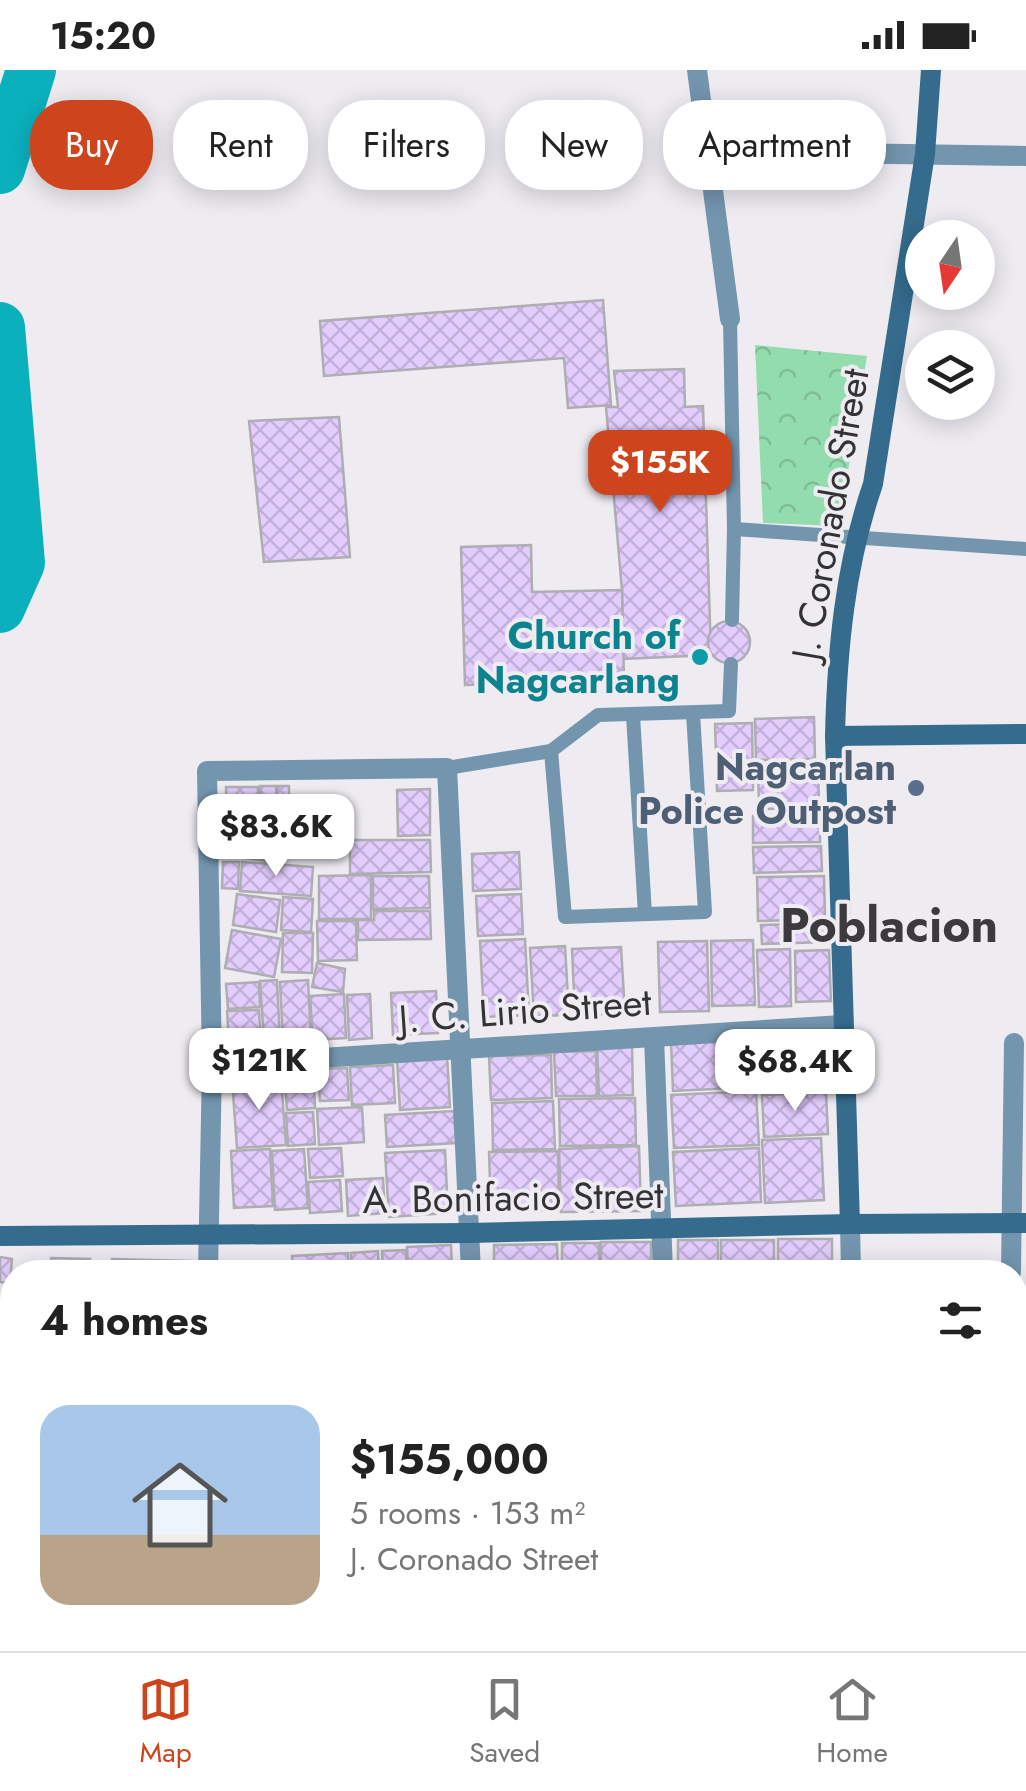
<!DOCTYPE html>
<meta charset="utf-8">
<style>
:root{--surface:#fff;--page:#f2f2f2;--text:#222;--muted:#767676;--line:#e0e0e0;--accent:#ce451d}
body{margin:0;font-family:Jost,sans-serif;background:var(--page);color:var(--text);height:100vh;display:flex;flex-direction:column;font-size:38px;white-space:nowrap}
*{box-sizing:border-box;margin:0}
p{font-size:32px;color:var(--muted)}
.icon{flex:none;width:55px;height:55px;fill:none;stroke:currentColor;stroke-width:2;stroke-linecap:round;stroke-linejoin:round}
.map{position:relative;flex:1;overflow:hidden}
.panel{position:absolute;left:0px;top:1190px;width:1028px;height:392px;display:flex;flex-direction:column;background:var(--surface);border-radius:40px 40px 0 0;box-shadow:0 5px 25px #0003}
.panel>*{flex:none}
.top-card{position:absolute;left:30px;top:30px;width:968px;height:90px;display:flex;gap:20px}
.needle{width:65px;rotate:193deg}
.tools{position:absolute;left:905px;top:150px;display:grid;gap:20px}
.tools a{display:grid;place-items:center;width:90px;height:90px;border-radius:50%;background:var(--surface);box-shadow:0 5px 25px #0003;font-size:50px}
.price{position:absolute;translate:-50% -85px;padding:0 22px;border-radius:20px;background:#fff;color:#222;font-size:32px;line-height:65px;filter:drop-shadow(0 2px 5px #0008)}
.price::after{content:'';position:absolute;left:50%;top:60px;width:30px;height:22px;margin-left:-15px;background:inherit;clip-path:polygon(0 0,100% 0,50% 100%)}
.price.selected{background:var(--accent);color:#fff}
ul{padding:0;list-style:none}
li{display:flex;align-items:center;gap:30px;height:250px;padding:0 40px}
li+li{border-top:2px solid var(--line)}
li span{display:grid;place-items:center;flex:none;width:280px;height:200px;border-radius:30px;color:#555}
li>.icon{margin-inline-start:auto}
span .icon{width:120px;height:120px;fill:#fffc;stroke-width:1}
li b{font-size:42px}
h2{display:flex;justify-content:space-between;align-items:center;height:120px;padding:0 40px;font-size:42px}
.pill{padding:0 35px;border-radius:40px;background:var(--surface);box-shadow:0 5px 25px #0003;font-size:35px;line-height:90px}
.pill.selected{background:var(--accent);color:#fff}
.status{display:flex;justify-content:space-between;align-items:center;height:70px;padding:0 50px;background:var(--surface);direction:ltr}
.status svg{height:28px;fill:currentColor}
.dock{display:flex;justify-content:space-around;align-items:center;height:140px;border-top:2px solid var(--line);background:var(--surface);font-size:28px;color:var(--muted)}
.dock a{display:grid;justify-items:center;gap:5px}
.dock .selected{color:var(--accent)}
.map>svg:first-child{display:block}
.forest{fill:url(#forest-firs)}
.park{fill:url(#park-crowns)}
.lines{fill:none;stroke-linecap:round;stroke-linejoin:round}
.river{stroke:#0ab1bd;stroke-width:50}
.building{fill:url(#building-cross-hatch);stroke:#aeadb1;stroke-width:2.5}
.lane{stroke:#7395ae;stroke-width:14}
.street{stroke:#7395ae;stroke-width:20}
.secondary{stroke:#356b8d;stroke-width:20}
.culture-dot{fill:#0f9aa8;stroke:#eeecf1;stroke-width:4}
.service-dot{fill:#5c6f8a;stroke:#eeecf1;stroke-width:4}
.labels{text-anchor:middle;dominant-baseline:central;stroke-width:8;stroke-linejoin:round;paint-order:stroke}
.street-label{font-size:38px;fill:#333234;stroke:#eeecf1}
.culture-label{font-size:38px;font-weight:bold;fill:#0d838f;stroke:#eeecf1;text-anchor:end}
.service-label{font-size:38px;font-weight:bold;fill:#4e5e75;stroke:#eeecf1;text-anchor:end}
.district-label{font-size:48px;font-weight:bold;fill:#3c3a3e;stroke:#eeecf1}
</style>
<div class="status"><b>15:20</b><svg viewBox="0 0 49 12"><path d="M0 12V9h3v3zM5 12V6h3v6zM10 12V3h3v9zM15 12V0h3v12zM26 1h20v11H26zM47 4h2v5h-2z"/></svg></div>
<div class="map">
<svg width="1026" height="1581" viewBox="0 0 1026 1581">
<defs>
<pattern id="forest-firs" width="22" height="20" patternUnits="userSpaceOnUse" patternTransform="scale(2.5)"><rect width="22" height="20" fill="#76d09a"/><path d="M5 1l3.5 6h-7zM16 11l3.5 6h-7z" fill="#61a97e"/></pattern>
<pattern id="park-crowns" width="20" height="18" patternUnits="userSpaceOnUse" patternTransform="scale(2.5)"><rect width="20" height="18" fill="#92dcae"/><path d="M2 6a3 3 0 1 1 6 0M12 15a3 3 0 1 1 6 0" fill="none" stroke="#7ebd96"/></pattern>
<pattern id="building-cross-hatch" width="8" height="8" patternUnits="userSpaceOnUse" patternTransform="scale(2.5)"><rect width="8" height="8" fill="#e3cdfe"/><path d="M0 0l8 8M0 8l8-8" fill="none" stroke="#c3b0da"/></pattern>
</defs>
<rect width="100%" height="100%" fill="#eeecf1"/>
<path class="forest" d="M1026 1485V1581H967L968 1570H1015V1496L1019 1486Z"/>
<path class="park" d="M755 275 867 286 839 456 763 453Z"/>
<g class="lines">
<g class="river">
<path d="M0 99 31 0"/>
<path d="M0 257 20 493 0 538"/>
</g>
</g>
<g class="building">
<path d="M603 230 611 335 568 338 564 288 324 306 320 251Z"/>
<path d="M684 299 685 337 703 336 711 585 623 589 622 520 606 337H618L614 301Z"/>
<path d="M339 347 350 487 264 492 249 351Z"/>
<path d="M531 475 532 522 622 520 624 611 465 615 461 477Z"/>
<circle cx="729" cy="572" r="21"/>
<path d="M814 647 815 689 756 690 755 649Z"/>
<path d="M752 653 753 720 717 721 715 654Z"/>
<path d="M818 697 819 738 759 739 758 699Z"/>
<path d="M260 716H276L277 750H261Z"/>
<path d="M277 716H289V747H278Z"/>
<path d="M226 717H258V748H227Z"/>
<path d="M430 719V765L398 766 397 720Z"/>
<path d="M820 745V772L753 773V746Z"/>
<path d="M253 750 279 754 277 768 251 764Z"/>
<path d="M239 765 278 770 276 792 236 787Z"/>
<path d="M350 770H430L431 802 350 804Z"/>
<path d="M821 776 822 801 754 803 753 777Z"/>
<path d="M519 782 521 819 473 821 472 784Z"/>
<path d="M223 792H239L238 819 222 818Z"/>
<path d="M242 792 313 797 311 826 240 821Z"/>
<path d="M371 805V849H319V806Z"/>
<path d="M373 806H429L430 838 373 839Z"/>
<path d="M824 806 825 849 758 851 757 807Z"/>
<path d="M237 824 280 830 276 862 233 855Z"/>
<path d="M521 824 523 864 478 866 476 826Z"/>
<path d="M283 827 313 829 311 862 281 860Z"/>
<path d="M374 841H430L431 869 358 870V850H374Z"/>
<path d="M317 851H356L357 890 318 891Z"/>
<path d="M827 853V872L762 874 761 855Z"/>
<path d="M232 860 281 869 274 907 225 898Z"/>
<path d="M283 863H313L312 903 282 902Z"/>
<path d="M525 869 529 945 484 947 480 871Z"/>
<path d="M753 870 755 935 712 936 711 871Z"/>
<path d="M707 871 709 941 660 942 658 872Z"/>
<path d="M565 876 569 945 534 946 530 878Z"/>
<path d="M621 877 625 943 575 946 572 879Z"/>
<path d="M790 879 791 936 759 937 757 880Z"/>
<path d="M829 880 831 931 796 932 795 881Z"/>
<path d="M317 893 345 899 343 922 312 917Z"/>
<path d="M277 910 280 970H264L260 911Z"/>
<path d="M308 910 311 970 283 971 280 912Z"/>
<path d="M259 912 260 937 228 939 226 914Z"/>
<path d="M436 921 438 963 393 965 391 923Z"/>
<path d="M344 924 346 968 313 970 310 926Z"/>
<path d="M370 924 372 968 349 970 347 925Z"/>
<path d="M259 940 261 972 229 973 227 941Z"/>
<path d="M803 962 805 1014 758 1015 755 965Z"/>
<path d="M833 963 835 1018 806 1019 804 964Z"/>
<path d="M753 967 755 1017 673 1021 671 971Z"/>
<path d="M632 975 633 1025 599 1026 597 976Z"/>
<path d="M596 981 597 1026H556L554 982Z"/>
<path d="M551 985 552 1028 491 1030 489 986Z"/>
<path d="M447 986 450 1037 400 1040 397 989Z"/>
<path d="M393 995 395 1033 352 1035 350 997Z"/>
<path d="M347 998 349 1030 320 1031 318 999Z"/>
<path d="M313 1000 315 1038 287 1040 284 1001Z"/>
<path d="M281 1008 286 1075 237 1078 232 1010Z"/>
<path d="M756 1021 759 1075 674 1078 671 1025Z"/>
<path d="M826 1022 828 1064 764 1067 762 1025Z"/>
<path d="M635 1028 636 1075 560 1076 559 1029Z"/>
<path d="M553 1031 555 1079 493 1080 492 1033Z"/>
<path d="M362 1037 364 1072 319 1075 317 1039Z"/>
<path d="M454 1041 456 1073 387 1077 385 1045Z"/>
<path d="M313 1042 315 1074 288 1076 286 1043Z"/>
<path d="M821 1068 824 1130 765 1133 762 1070Z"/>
<path d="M639 1076 641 1141 561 1142 559 1079Z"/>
<path d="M341 1078 343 1106 310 1108 308 1079Z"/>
<path d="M759 1078 761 1132 676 1136 673 1082Z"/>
<path d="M270 1079 273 1136 234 1138 231 1081Z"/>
<path d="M304 1079 308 1138 275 1140 272 1081Z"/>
<path d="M445 1080 448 1143 389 1147 385 1083Z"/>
<path d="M558 1081 559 1140 491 1141 489 1082Z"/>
<path d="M383 1108 385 1143 348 1146 346 1110Z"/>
<path d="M340 1110 342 1141 310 1143 308 1112Z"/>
<rect x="778" y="1169" width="54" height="33"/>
<rect x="678" y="1170" width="40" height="32"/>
<rect x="721" y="1170" width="53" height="32"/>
<rect x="601" y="1172" width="50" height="30"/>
<rect x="562" y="1173" width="37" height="29"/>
<path d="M557 1174 558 1202H494V1175Z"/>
<path d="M451 1175 452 1200 408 1202 407 1177Z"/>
<path d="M406 1180 407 1202H383L382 1181Z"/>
<path d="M378 1181 379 1202H352L351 1183Z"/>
<path d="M348 1183 349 1202H293L292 1186Z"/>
<path d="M0 1187 12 1189 10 1213 0 1212Z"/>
<path d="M51 1188 90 1189 89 1202H51Z"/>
<path d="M112 1189 191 1191V1202H111Z"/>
<path d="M0 1345 12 1346V1406H0Z"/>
<path d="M0 1428 12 1429V1570H85V1581H0Z"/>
<path d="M244 1570H286V1577L243 1575Z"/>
<rect x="410" y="1570" width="49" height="6"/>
<path d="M511 1570H577L578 1580 512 1581Z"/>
<path d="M583 1570H638V1577L583 1580Z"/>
<path d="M706 1570H773V1581H707Z"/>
<path d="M791 1570H857V1578L791 1579Z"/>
</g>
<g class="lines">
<g class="lane">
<path d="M730 249 734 459 732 550"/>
<path d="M734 459 1026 479"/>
<path d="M633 645 645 844"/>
<path d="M551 681 565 847 705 842 693 643"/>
<path d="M447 698 551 681 598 645 729 641 731 594"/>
</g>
<g class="street">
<path d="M697 0 730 249"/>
<path d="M706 81 1026 86"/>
<path d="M654 967 663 1202"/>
<path d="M212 995 842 955"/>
<path d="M850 1154 851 1202"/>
<path d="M208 1202 212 995 207 701 447 698 471 1202"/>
<path d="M1011 1202 1014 973"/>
<path d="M479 1570V1581"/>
<path d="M684 1570 685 1581"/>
<path d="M862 1570V1581"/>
<path d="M197 1581V1570"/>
</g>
<g class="secondary">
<path d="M835 666 1026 664"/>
<path d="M850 1154 835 666C837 580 845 495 873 414L925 84 931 0"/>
<path d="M0 1166 470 1163 850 1154 1026 1153"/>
</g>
</g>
<circle class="culture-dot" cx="700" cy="587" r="10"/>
<circle class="service-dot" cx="916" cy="718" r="10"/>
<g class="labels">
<g class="street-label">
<text transform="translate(830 444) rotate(-80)">J. Coronado Street</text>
<text transform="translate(525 940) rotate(-4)">J. C. Lirio Street</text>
<text transform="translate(513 1127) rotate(-1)">A. Bonifacio Street</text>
</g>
<g class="culture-label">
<text x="680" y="565">Church of<tspan x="680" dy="44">Nagcarlang</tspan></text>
</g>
<g class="service-label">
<text x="896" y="696">Nagcarlan<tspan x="896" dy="44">Police Outpost</tspan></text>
</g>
<g class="district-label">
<text x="889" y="855">Poblacion</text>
</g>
</g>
</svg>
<div class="tools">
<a><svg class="needle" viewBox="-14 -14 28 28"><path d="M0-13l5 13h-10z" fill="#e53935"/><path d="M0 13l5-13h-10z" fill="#767676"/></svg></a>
<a><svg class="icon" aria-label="layers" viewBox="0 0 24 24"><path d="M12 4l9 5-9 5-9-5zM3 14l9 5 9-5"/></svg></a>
</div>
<b class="price selected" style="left:660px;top:445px">$155K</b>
<b class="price" style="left:276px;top:809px">$83.6K</b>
<b class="price" style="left:259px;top:1043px">$121K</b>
<b class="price" style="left:795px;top:1044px">$68.4K</b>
<div class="top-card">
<a class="pill selected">Buy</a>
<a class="pill">Rent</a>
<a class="pill">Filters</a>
<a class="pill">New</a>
<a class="pill">Apartment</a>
</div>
<section class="panel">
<h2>4 homes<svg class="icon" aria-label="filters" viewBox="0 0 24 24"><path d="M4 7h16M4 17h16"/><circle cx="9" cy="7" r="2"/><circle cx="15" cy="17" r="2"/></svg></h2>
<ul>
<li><span style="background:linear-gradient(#a9c7e8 65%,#b9a48a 0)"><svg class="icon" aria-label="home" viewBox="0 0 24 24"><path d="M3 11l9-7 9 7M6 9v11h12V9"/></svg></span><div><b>$155,000</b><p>5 rooms · 153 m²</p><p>J. Coronado Street</p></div></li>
</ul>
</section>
</div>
<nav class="dock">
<a class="selected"><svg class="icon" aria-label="map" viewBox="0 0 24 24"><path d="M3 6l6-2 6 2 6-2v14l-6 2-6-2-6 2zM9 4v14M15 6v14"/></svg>Map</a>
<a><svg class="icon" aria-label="saved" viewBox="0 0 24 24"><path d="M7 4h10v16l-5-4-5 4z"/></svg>Saved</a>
<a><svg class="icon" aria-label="home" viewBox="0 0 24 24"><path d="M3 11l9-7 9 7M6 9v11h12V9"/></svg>Home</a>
</nav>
